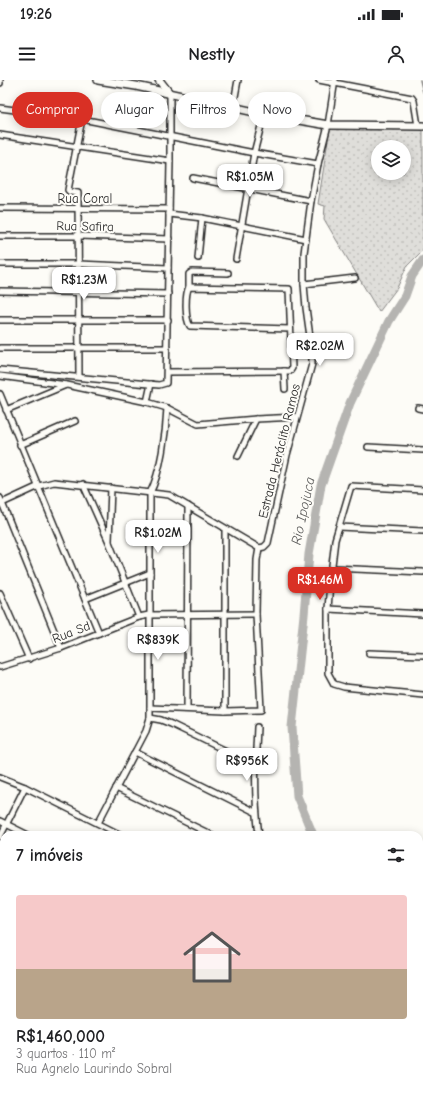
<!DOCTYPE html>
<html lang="pt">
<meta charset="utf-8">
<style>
:root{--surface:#fff;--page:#f2f2f2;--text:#202124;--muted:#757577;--line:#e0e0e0;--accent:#d93025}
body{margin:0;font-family:"Comic Neue",sans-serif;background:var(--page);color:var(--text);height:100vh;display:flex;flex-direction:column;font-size:15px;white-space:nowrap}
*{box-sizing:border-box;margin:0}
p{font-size:13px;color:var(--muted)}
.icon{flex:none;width:22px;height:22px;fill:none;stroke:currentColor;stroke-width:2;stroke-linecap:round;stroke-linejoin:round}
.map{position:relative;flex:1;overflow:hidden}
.drawer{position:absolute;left:0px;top:751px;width:423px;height:268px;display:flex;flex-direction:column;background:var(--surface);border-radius:12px 12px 0 0;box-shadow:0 2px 10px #0003}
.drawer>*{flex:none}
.guide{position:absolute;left:12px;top:12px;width:399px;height:36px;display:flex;gap:8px}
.buttons{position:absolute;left:371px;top:60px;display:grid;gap:8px}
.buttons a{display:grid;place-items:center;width:40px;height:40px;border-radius:50%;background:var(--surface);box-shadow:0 2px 10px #0003;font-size:20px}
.price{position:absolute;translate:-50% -34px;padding:0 9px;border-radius:8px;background:#fff;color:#222;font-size:13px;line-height:26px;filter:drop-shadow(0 1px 2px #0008)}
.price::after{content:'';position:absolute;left:50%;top:24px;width:12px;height:9px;margin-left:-6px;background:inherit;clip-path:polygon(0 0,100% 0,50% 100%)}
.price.current{background:var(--accent);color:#fff}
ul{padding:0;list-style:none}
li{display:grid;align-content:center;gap:8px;height:212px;padding:0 16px}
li+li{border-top:1px solid var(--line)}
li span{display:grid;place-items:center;height:124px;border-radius:4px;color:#555}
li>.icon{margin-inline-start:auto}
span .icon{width:72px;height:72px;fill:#fffc;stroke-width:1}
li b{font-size:17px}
h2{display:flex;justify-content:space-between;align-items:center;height:48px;padding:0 16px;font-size:17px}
.tag{padding:0 14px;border-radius:18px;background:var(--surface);box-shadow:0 2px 10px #0003;font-size:14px;line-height:36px}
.tag.current{background:var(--accent);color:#fff}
.status{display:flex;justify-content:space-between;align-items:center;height:28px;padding:0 20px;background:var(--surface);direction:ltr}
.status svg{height:11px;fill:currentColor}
header{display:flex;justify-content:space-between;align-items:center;height:52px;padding:0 16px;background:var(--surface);font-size:18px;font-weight:700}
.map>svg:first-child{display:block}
.grass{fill:url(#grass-dots);stroke:#858482;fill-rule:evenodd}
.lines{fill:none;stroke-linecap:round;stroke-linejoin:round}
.stream{stroke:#7e7d7b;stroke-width:1.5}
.river{stroke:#b5b4b1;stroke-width:9}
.minor-casing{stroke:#2b2b2b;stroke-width:8}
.secondary-casing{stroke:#2b2b2b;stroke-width:10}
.minor{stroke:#fdfcf7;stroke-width:5}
.secondary{stroke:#fdfcf7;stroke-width:7}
.labels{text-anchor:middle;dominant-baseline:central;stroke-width:4;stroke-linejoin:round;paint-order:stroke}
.street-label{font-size:13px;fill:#2b2b2b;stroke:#fdfcf7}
.water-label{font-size:14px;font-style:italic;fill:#5b5b5a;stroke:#fdfcf7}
</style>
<div class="status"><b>19:26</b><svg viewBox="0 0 49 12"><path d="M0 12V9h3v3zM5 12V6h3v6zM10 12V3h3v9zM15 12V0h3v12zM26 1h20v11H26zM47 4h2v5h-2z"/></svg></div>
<header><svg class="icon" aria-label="menu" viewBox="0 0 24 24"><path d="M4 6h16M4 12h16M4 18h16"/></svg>Nestly<svg class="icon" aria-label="person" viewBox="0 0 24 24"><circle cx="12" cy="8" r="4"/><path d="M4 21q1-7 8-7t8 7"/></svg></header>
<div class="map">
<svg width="423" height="1019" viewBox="0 0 423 1019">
<defs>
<pattern id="grass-dots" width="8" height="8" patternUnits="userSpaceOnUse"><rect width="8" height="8" fill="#dfdeda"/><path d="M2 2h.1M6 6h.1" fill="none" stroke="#c0bfbb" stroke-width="1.8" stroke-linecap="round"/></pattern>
</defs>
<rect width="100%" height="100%" fill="#fdfcf7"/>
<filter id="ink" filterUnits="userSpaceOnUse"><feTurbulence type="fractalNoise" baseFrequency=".025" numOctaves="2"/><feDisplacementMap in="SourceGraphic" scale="8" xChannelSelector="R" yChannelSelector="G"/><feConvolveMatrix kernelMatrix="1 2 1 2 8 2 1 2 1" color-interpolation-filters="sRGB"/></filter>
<g filter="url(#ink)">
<path class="grass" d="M330 47 423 49V170L407 186 397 208 379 232 324 139 325 126 318 124ZM378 67H404V93H378Z"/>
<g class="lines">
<path class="stream" d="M420 0 423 12"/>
<g class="river">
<path d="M313 755 297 716 292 647 304 535 309 474 321 405 350 323 389 241 405 216 412 196 423 180"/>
<path d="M419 988 423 1004"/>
</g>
<defs>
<g id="minor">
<path d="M319 0 412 18 414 21 418 46"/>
<path d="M0 3V0"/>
<path d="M0 28 82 39 254 73 318 84"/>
<path d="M233 28 238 0"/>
<path d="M0 55 170 81V14"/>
<path d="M193 98 311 121"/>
<path d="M0 128 169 129"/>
<path d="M169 134 202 138 306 159"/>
<path d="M0 156H80L169 159"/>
<path d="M198 178 202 138"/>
<path d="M236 179 254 73 264 34"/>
<path d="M0 184H79L168 188"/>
<path d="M304 204 355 198"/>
<path d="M189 207V194L192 192 228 193"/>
<path d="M0 211 168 214"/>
<path d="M0 240H168"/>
<path d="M0 268H167"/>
<path d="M0 290 159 305 166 303 170 81"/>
<path d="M284 291 285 309"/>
<path d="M167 292 290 291 292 288 289 209 189 207C185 214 185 239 190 246L290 249"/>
<path d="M0 296 67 305 147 322 167 328 198 344 256 339 297 337"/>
<path d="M79 297 78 113 70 112 68 110 82 39"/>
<path d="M0 314 99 553"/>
<path d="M147 322 151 304"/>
<path d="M418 328 423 329"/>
<path d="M6 330 66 305"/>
<path d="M20 365 75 341"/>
<path d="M368 367 423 370"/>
<path d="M238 376 256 339"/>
<path d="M83 404 109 462 139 537"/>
<path d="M423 410 351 406 335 460 330 502 328 529V593L334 604 344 607 423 615"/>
<path d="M0 418 61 568"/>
<path d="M0 424 39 406 54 402 169 415 259 468"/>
<path d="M339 447 423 451"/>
<path d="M109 461 111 408"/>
<path d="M259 468 264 467 268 463 287 375 312 284V271L306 228 304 204V173L311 121 318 84 328 45 335 0"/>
<path d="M332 488 423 492"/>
<path d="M0 513 29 579"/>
<path d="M85 519 150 493"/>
<path d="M328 529 423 534"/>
<path d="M369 573 423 575"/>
<path d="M0 587 61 568 139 537 149 535 256 534"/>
<path d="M150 628 225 631 261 630 256 534 257 480 259 468"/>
<path d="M187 629 188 426"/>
<path d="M225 631V449"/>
<path d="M150 638 161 640 171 644 255 685"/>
<path d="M257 647C255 683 254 719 259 755"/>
<path d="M135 672 255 732"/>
<path d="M0 697 25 707 121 755"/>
<path d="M116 708 212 755"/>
<path d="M0 741 28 755"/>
<path d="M98 743 146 651 150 638V413C161 392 166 352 167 328"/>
<path d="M0 757 25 707"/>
<path d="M0 785 4 787"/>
<path d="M0 839 4 841"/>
<path d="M0 848 4 850"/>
<path d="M0 903 4 905"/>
<path d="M0 948 4 950"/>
<path d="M419 988H423"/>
<path d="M0 995 4 998"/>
<path d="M0 1013 4 1012"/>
<path d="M53 1015V1019"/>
<path d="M134 1015 142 1019"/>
<path d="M232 1015 245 1019"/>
<path d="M348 1019 349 1015"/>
</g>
<g id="secondary">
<path d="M98 0 136 6 264 34 328 45 423 46"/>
<path d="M159 0 170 14"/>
</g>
</defs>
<use href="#minor" class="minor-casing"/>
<use href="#secondary" class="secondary-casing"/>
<use href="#minor" class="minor"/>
<use href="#secondary" class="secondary"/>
</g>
</g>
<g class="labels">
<g class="street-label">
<text x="85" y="118">Rua Coral</text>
<text transform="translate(85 146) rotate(1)">Rua Safira</text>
<text transform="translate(279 371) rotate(-76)">Estrada Heráclito Ramos</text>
<text transform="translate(71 552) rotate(-21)">Rua Sd</text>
</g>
<g class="water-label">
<text transform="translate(303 431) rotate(-78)">Rio Ipojuca</text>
</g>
</g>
</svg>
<div class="buttons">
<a><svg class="icon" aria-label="layers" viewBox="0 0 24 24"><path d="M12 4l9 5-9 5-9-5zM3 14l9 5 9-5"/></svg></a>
</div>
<b class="price" style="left:250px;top:118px">R$1.05M</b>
<b class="price" style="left:84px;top:221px">R$1.23M</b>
<b class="price" style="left:320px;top:287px">R$2.02M</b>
<b class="price" style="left:158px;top:474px">R$1.02M</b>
<b class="price current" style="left:320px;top:521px">R$1.46M</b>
<b class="price" style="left:158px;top:581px">R$839K</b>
<b class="price" style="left:247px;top:702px">R$956K</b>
<div class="guide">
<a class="tag current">Comprar</a>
<a class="tag">Alugar</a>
<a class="tag">Filtros</a>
<a class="tag">Novo</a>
</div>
<section class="drawer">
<h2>7 imóveis<svg class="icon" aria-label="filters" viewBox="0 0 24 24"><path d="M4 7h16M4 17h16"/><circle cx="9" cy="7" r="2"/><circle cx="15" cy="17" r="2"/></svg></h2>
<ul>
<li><span style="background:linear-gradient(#f6c9c9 60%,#b9a48a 0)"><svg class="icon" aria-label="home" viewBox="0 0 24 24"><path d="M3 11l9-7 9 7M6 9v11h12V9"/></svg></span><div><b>R$1,460,000</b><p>3 quartos · 110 m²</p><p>Rua Agnelo Laurindo Sobral</p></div></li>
</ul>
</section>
</div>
